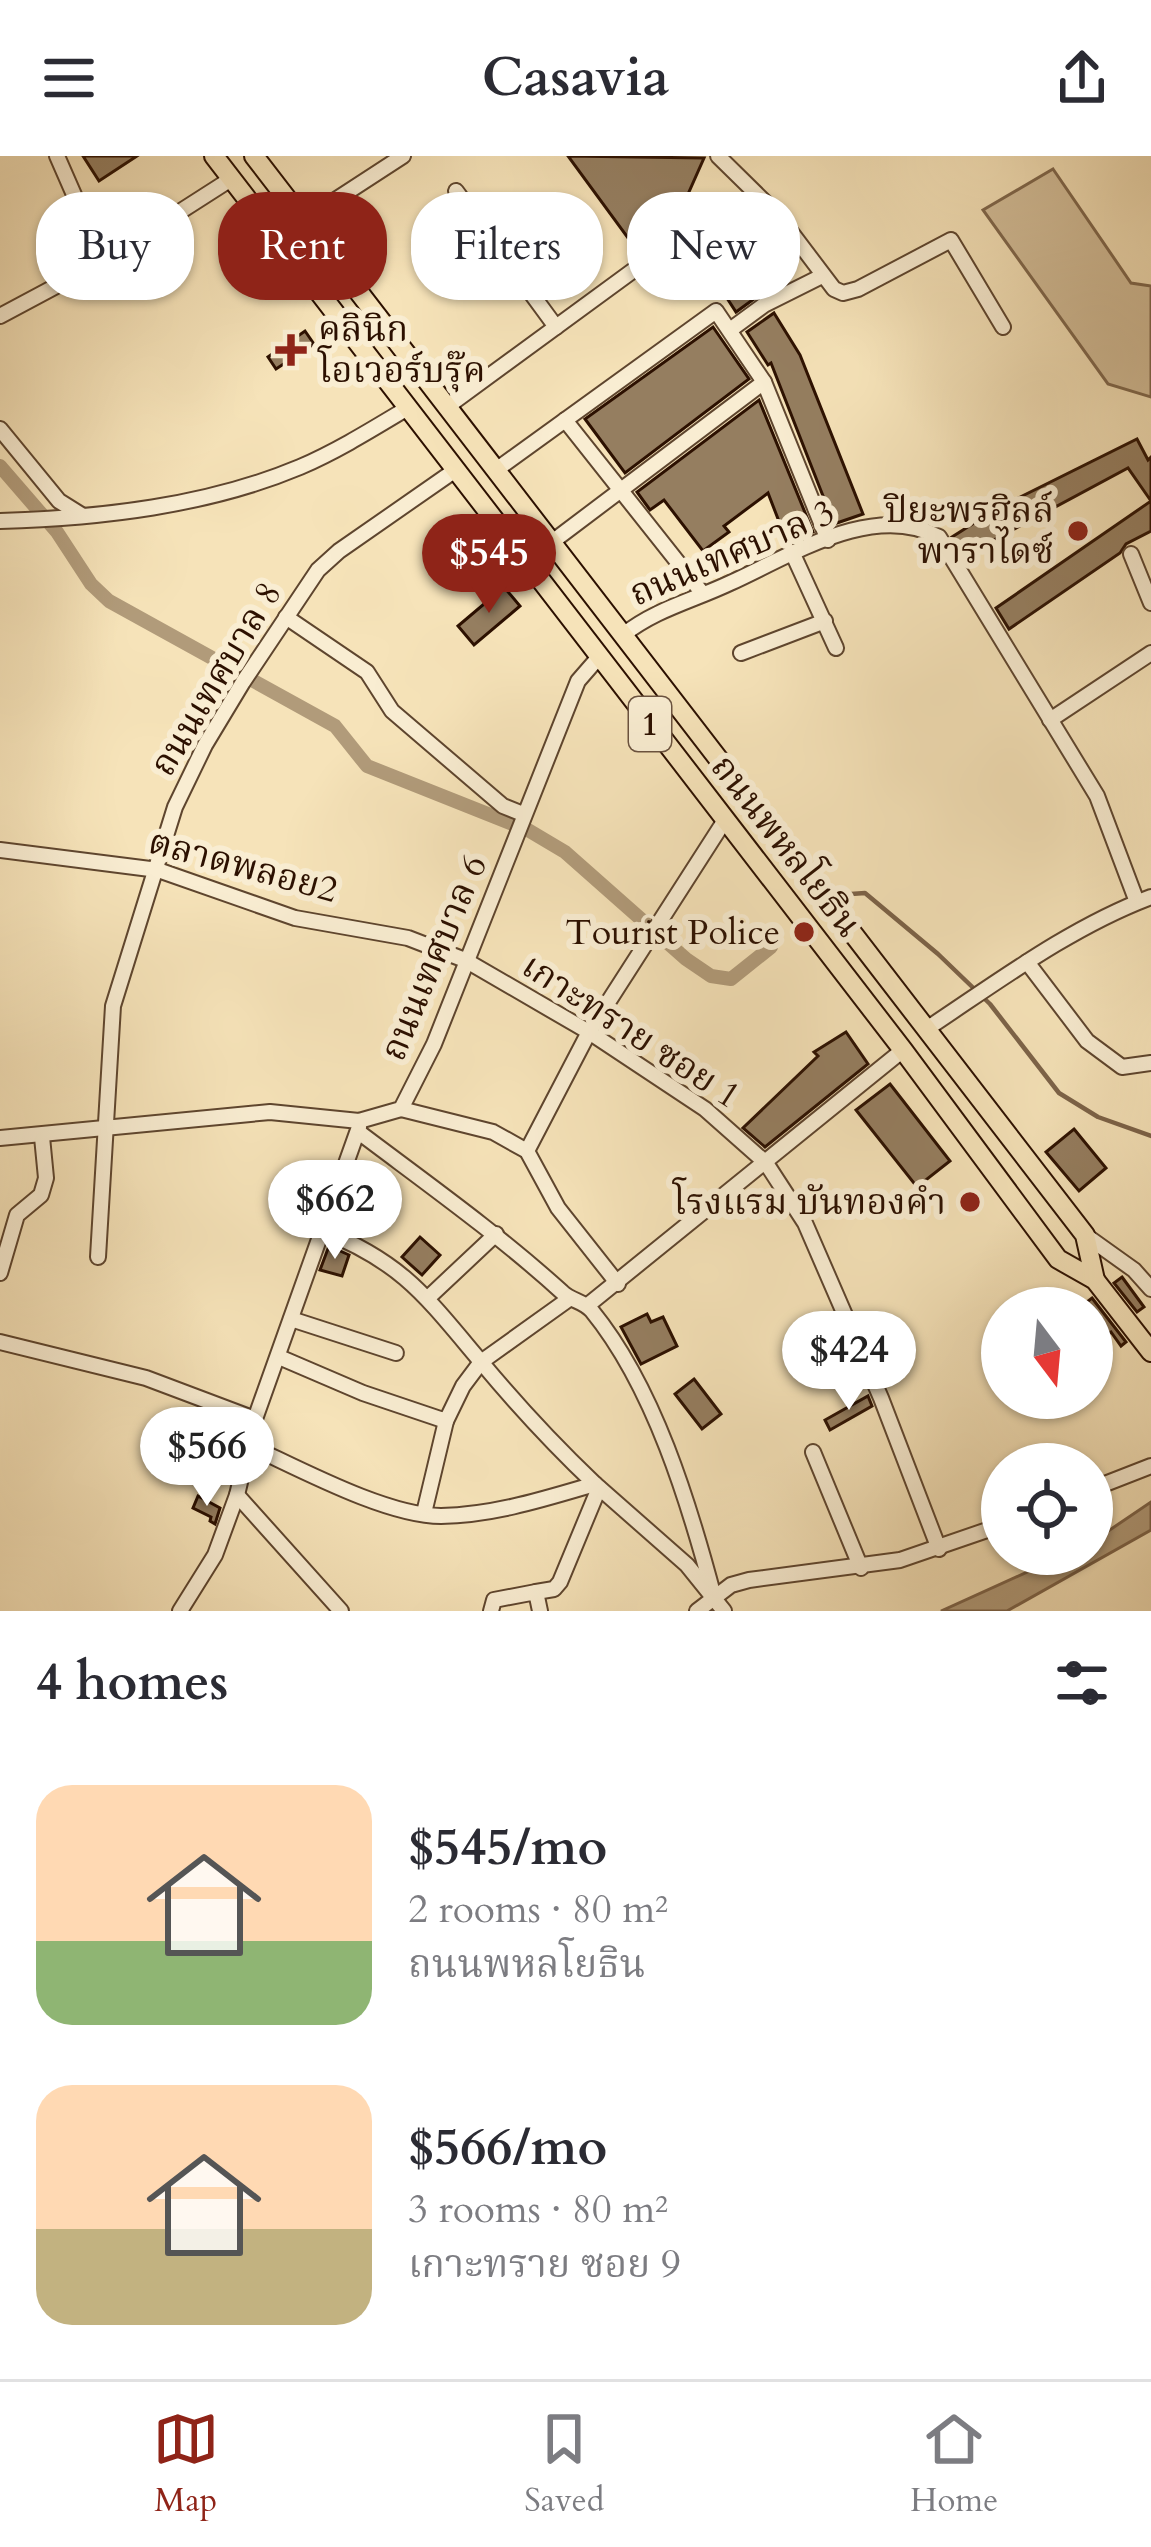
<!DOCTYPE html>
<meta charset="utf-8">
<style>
:root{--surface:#fff;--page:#f7f7f7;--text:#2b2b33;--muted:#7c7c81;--line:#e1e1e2;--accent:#8f2418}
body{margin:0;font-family:Cardo,"Noto Serif Thai",serif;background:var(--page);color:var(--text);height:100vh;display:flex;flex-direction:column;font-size:45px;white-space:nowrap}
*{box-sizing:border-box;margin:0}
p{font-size:39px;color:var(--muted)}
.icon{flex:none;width:66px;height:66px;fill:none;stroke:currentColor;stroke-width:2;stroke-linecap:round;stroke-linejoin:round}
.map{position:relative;height:1455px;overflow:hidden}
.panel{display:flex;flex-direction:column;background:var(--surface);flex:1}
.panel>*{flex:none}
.hud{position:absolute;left:36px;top:36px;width:1080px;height:108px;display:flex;gap:24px}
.needle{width:78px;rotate:164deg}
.controls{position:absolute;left:981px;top:1131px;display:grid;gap:24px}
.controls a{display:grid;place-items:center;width:132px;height:132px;border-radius:50%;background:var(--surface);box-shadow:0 3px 9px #0004;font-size:60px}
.price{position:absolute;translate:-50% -102px;padding:0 27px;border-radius:42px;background:#fff;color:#222;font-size:39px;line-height:78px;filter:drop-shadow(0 3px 6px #0008)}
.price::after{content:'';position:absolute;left:50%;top:72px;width:36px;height:27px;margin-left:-18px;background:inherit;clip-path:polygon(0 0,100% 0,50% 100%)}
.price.on{background:var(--accent);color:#fff}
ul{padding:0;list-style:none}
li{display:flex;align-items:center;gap:36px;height:300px;padding:0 36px}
li span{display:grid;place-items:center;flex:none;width:336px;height:240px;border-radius:36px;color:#555}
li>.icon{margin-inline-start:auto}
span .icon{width:144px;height:144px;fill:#fffc;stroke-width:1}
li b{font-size:51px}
h2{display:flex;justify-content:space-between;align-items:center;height:144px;padding:0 36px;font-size:51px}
.chip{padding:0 42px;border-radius:48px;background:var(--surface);box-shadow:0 3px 9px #0004;font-size:42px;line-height:108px}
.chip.on{background:var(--accent);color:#fff}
header{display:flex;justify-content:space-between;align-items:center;height:156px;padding:0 36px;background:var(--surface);font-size:54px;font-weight:700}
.tabs{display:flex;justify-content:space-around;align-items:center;height:168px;border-top:3px solid var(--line);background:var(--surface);font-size:33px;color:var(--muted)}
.tabs a{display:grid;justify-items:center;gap:6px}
.tabs .on{color:var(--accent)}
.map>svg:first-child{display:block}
.green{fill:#d4bf9a;stroke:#80684d;stroke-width:3}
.water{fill:#b19b7a;stroke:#7c6349;stroke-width:3}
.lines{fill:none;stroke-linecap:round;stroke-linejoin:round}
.stream{stroke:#7c6349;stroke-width:4.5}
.canal{stroke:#b19b7a;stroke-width:14}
.building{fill:#957e60;stroke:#2c1000;stroke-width:3}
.minor-casing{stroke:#5e452e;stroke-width:18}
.major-casing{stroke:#2c1000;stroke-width:22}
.minor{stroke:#f9edd2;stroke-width:14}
.major{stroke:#f6e3b9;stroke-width:18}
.poi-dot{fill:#8f2418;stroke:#f9edd2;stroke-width:4.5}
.labels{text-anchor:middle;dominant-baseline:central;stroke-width:12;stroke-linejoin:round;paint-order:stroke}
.shield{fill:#f9edd2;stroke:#6a523f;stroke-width:3}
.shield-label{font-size:33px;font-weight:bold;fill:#2c1000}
.poi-label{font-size:36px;fill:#2c1000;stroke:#f9edd2;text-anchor:end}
.street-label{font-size:36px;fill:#2c1000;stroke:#f9edd2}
</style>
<header><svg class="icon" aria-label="menu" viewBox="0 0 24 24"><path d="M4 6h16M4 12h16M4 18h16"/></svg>Casavia<svg class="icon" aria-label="share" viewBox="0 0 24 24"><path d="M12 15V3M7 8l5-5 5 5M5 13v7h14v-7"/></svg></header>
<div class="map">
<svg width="1151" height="1455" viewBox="0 0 1151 1455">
<rect width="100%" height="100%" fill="#f6e3b9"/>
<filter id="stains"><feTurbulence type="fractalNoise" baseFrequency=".00167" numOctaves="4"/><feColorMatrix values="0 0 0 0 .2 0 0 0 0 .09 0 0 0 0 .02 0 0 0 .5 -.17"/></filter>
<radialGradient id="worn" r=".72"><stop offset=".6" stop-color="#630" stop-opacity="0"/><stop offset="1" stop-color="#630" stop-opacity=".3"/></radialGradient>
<path class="green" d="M1053 13 1131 127 1151 130V241L1108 228 983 54Z"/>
<path class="water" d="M1151 1346V1374L1007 1455H941L1067 1398H1092V1386Z"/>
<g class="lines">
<path class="stream" d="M851 738 865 737 938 798 990 848 1059 937 1098 961 1151 980"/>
<path class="canal" d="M0 310 57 376 91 428 109 445 335 570 367 610 528 674 565 696 686 803 711 820 731 823 771 791"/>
</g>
<g class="building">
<path d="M83 0H137L99 25Z"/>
<path d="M568 0 704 2 653 117 650 100 639 97Z"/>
<path d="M744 108 762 137 736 156 716 125Z"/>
<path d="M774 157 800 199 863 358 834 368 771 207 768 209 747 176Z"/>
<path d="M713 171 749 223 625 317 585 263Z"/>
<path d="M305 175 314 188 276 213 268 201Z"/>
<path d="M759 244 813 376 787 386 768 337 724 370 729 376 703 395 664 344 650 354 637 336Z"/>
<path d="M1137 283 1148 304 1151 301V345L1128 312 964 400 952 381 996 353Z"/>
<path d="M1151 345V375L1126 388 1120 397 1009 473 996 452Z"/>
<path d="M504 431 520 450 474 489 458 470Z"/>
<path d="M846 876 868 908 765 991 743 972 818 900 814 896Z"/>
<path d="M890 928 950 1005 917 1031 856 954Z"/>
<path d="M1074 973 1106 1012 1079 1035 1046 996Z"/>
<path d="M420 1081 440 1099 422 1119 402 1101Z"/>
<path d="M329 1090 349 1099 342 1120 320 1114Z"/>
<path d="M1122 1121 1144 1151 1137 1156 1114 1127Z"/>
<path d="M1092 1142 1126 1186 1121 1190 1111 1176 1100 1184 1092 1173V1152H1079Z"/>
<path d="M647 1158 651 1166 663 1161 677 1190 641 1208 621 1171Z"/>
<path d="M694 1223 721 1258 702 1273 675 1238Z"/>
<path d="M868 1240 872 1250 830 1274 825 1264Z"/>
<path d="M198 1340 220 1352 215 1368 210 1365 211 1361 193 1352Z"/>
</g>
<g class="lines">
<defs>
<g id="minor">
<path d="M57 0 103 105"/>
<path d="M718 0 778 59 834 133 843 137 858 133 951 84 1003 171"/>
<path d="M456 35 556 171"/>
<path d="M303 65 403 0"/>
<path d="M0 160 103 105 231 23"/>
<path d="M730 174 764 149 820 121"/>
<path d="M448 250 642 108"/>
<path d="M565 264 703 438"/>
<path d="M0 273 59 345 83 360"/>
<path d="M496 314 716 155 764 226 828 384"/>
<path d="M0 365C100 362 207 350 300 311 337 295 371 274 406 253"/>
<path d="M552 386 764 226"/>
<path d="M792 396 836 492"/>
<path d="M1131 398 1151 447"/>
<path d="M286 461 367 516 392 555 503 650 523 658"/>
<path d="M623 479C656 453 692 445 730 427 790 400 873 345 939 381L1097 640 1137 746"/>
<path d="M741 497 825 465"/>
<path d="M1050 564 1151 497"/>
<path d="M0 694 158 714 295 762 408 782 465 804 589 876 705 953 766 1007 805 1067 881 1242 939 1393"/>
<path d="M1027 806 1087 885 1122 911 1151 907"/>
<path d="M928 872C999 825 1071 771 1151 741"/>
<path d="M401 953 493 976 527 995 558 1052 618 1128"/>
<path d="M360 977C429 1029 498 1078 562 1136 571 1145 584 1145 592 1155 654 1231 689 1347 714 1441"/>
<path d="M0 982 270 956 359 965 401 953 434 888 578 525 598 502"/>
<path d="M527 995 589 876 725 664"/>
<path d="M321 1074C403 1106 427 1142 482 1207 517 1249 555 1290 595 1328"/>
<path d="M1085 1079 1134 1114 1151 1133"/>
<path d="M98 1101 113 850 175 651 205 589 243 526 318 414 339 395 454 315"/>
<path d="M0 1117 17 1059 41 1039 46 1022 42 981"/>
<path d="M429 1141 496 1078"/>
<path d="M588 1149 903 894"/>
<path d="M291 1163 396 1197"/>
<path d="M0 1186 146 1222 255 1263"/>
<path d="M279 1201 363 1237 446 1265 463 1230 481 1206 569 1143"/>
<path d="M250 1290C300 1313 387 1360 441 1360 494 1359 544 1343 595 1328L687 1409 724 1455"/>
<path d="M813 1296 861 1412"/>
<path d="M1092 1333 1151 1310"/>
<path d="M237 1339 341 1455"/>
<path d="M424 1357 446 1265"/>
<path d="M536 1436 554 1433 560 1426 599 1332"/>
<path d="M180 1455 215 1399 237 1339 255 1263 359 971"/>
<path d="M491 1455 494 1444 536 1436 540 1455"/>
<path d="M697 1455 731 1429 749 1424 900 1404 1002 1369"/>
</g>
<g id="major">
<path d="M214 0 903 894 1058 1103 1095 1124 1151 1196"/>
<path d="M254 0 1085 1079 1095 1124"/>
</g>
</defs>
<use href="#minor" class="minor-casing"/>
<use href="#major" class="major-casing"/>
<use href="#minor" class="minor"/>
<use href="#major" class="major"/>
</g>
<g class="poi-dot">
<path d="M285 176h12v12h12v12h-12v12h-12v-12h-12v-12h12z"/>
<circle cx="1078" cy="375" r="12"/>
<circle cx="804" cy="776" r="12"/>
<circle cx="970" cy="1046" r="12"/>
</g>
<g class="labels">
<rect class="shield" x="629" y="541" width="42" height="54" rx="9"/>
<g class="shield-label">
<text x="650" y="568">1</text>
</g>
<g class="poi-label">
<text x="318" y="173" text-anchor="start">คลินิก<tspan x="318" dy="41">โอเวอร์บรุ๊ค</tspan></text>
<text x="1054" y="354">ปิยะพรฮิลล์<tspan x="1054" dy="41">พาราไดซ์</tspan></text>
<text x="780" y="776">Tourist Police</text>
<text x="946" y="1046">โรงแรม บันทองคํา</text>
</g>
<g class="street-label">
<text transform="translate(732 397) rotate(-23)">ถนนเทศบาล 3</text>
<text transform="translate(216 523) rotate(-59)">ถนนเทศบาล 8</text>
<text transform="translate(786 690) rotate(52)">ถนนพหลโยธิน</text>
<text transform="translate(243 710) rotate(15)">ตลาดพลอย2</text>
<text transform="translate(434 802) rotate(-67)">ถนนเทศบาล 6</text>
<text transform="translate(631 875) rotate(33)">เกาะทราย ซอย 1</text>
</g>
</g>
<rect width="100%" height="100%" filter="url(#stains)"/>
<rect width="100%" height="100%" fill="url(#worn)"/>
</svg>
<div class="controls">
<a><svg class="needle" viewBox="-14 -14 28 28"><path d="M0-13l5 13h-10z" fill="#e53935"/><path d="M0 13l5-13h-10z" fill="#7c7c81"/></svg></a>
<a><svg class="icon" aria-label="locate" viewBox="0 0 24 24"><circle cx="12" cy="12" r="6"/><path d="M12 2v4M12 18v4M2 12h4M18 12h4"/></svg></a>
</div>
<b class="price on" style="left:489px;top:460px">$545</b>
<b class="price" style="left:335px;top:1106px">$662</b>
<b class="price" style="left:849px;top:1257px">$424</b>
<b class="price" style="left:207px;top:1353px">$566</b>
<div class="hud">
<a class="chip">Buy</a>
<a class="chip on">Rent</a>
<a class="chip">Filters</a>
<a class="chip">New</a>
</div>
</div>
<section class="panel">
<h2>4 homes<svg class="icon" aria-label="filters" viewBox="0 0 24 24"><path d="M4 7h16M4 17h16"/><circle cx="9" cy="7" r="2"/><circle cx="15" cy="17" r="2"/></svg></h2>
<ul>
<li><span style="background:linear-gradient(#ffd9b3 65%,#8fb573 0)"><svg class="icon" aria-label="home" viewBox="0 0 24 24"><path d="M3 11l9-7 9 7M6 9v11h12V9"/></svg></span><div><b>$545/mo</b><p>2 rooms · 80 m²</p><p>ถนนพหลโยธิน</p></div></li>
<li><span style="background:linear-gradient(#ffd9b3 60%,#c2b280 0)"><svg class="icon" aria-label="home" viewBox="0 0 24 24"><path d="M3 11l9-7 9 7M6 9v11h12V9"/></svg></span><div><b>$566/mo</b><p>3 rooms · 80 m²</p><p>เกาะทราย ซอย 9</p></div></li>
</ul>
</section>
<nav class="tabs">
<a class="on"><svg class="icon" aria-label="map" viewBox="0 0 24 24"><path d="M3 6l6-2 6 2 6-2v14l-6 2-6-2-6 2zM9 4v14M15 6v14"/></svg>Map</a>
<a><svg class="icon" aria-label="saved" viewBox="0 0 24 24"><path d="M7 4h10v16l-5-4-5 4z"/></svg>Saved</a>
<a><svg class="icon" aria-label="home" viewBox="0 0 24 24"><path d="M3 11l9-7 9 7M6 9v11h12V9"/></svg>Home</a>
</nav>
